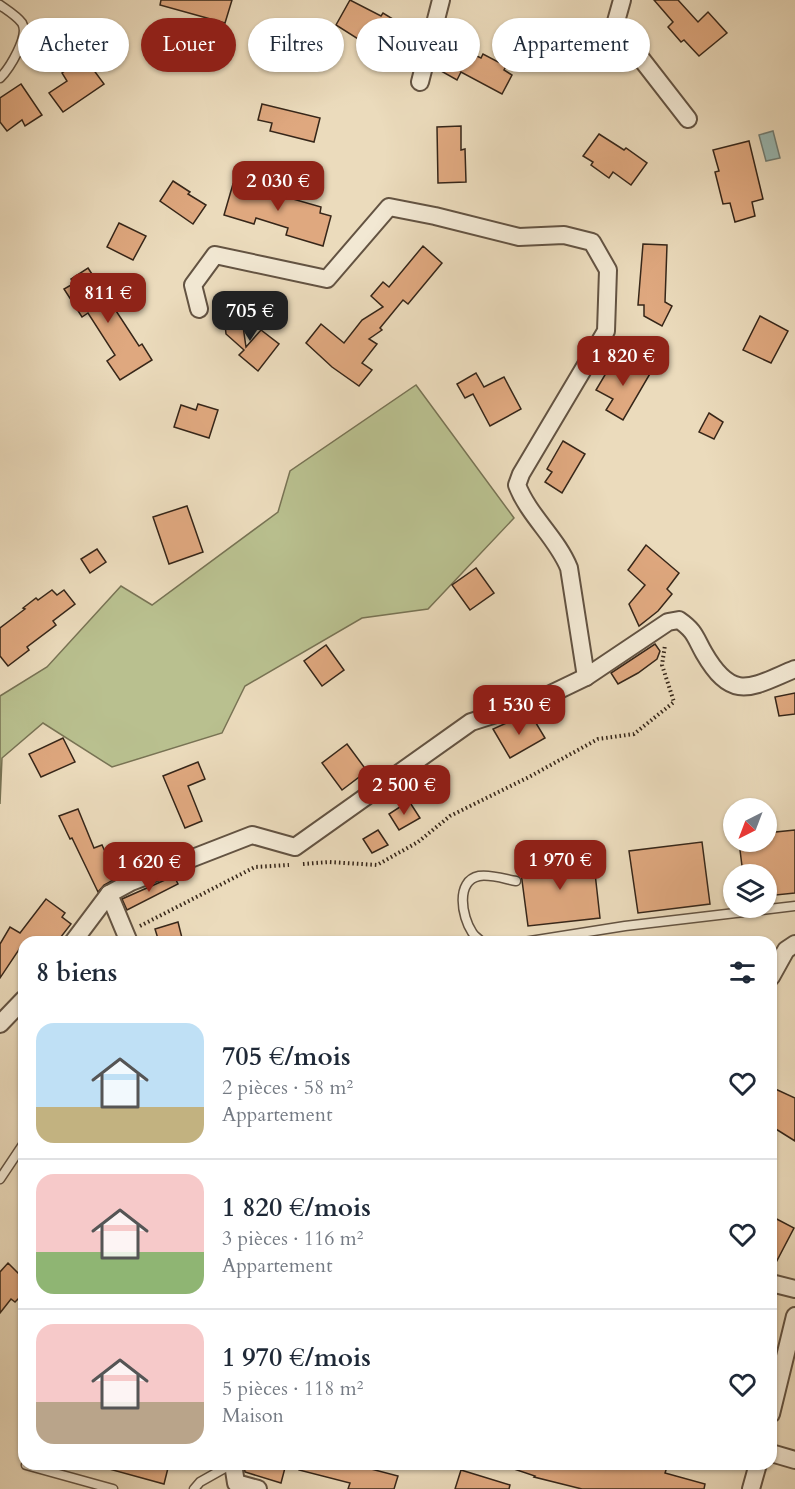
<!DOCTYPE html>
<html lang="fr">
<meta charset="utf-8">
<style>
:root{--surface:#fff;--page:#f6f6f7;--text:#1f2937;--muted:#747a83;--line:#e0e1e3;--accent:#8f2418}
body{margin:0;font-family:Cardo,serif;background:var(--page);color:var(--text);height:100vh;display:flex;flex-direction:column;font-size:22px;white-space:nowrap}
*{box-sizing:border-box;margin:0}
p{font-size:20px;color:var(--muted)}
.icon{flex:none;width:33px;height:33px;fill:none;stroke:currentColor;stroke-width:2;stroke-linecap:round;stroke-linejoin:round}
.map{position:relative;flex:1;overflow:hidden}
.panel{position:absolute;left:18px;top:936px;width:759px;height:534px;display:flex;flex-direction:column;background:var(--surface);border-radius:18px;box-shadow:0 2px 4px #0004}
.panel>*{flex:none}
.hud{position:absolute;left:18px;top:18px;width:759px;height:54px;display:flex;gap:12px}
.needle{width:39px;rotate:222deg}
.controls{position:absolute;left:723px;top:798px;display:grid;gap:12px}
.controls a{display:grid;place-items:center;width:54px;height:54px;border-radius:50%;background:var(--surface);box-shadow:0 2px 4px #0004;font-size:30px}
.price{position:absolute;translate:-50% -51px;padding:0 14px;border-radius:12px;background:var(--accent);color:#fff;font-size:20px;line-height:39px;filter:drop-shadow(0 2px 3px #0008)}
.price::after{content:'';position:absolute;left:50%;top:36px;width:18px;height:14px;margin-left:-9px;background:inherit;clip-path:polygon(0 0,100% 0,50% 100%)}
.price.active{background:#222;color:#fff}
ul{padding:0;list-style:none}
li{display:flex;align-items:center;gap:18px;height:150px;padding:0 18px}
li+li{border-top:2px solid var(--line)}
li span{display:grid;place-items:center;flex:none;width:168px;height:120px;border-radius:18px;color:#555}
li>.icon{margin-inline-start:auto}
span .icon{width:72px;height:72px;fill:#fffc;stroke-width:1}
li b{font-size:26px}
h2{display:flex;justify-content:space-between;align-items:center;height:72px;padding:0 18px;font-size:26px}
.tag{padding:0 21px;border-radius:27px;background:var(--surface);box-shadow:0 2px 4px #0004;font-size:21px;line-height:54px}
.tag.active{background:var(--accent);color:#fff}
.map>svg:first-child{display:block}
.green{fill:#b9c08f;stroke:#787354;stroke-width:1.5}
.water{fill:#99bab5;stroke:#717f77;stroke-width:1.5}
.building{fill:#dfa87f;stroke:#362619;stroke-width:1.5}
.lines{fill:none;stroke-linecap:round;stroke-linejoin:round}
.lane-casing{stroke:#635342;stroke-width:11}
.street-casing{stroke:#635342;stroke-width:20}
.path{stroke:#362619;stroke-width:4;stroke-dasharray:1.5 3;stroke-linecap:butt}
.lane{stroke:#f2e8d3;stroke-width:8}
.street{stroke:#f2e8d3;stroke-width:16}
</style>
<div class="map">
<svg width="795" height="1489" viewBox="0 0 795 1489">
<rect width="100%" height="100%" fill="#ebdbbc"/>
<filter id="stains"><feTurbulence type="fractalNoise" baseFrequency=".00333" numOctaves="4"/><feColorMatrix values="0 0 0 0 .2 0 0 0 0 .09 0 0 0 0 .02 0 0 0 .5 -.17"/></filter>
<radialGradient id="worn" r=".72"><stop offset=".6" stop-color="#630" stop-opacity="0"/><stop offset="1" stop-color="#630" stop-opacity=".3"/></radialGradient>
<path class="green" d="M416 385 514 518 428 609 362 618 245 686 222 733 112 767 43 723 2 758 0 804V696L47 667 121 586 152 605 278 512 290 471Z"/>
<path class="water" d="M773 131 780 158 766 161 759 135Z"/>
<g class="building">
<path d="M161 0H232L225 23 160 5Z"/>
<path d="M350 0 381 16 383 13 406 27 388 58 336 25Z"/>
<path d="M654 0H678L698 22 708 12 727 33 699 56 684 40 681 42 668 27 673 22Z"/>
<path d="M455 46 481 58 483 54 506 66 504 70 512 75 502 94 461 72 457 80 441 71Z"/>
<path d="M82 59 87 66 90 65 104 84 63 112 49 93 67 81 62 73Z"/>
<path d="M21 84 42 115 25 126 22 120 7 131 0 122V98Z"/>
<path d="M262 104 320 118 314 142 270 131 272 123 258 120Z"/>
<path d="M461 126V150L465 149 466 182 438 183 437 127Z"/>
<path d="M599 134 624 150 626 148 647 163 631 185 613 172 609 178 591 165 593 162 583 156Z"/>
<path d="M749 141 763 199 752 202 755 216 735 222 730 203 723 204 715 172 719 171 713 150Z"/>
<path d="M247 179 274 187 272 193 321 207 320 213 331 216 323 246 286 235 288 228 256 218 254 224 224 215 233 184 245 187Z"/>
<path d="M173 181 190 192 188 194 206 205 193 224 160 201Z"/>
<path d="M119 223 146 236 133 260 107 247Z"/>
<path d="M643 244 667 245 665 302 672 306 662 326 644 316V305H638Z"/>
<path d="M423 246 442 263 408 304 403 300 380 328 382 330 369 339 377 344 362 363 372 370 359 386 332 367 306 343 321 324 344 343 362 320 383 307 371 296 383 282 389 287Z"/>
<path d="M88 268 139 346 142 344 152 360 120 380 107 361 115 355 88 313 82 317 64 289 73 284 71 279Z"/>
<path d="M241 312 246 347 261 330 279 344 258 371 239 355 244 350 226 334 224 314Z"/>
<path d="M760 316 788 331 771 363 743 350Z"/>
<path d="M627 359 651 372 623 420 606 410 613 399 596 390 612 363 621 368Z"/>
<path d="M476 373 484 387 504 377 521 409 490 426 473 394 465 398 457 384Z"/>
<path d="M198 404 218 410 209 438 174 427 181 405 196 410Z"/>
<path d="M709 413 723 422 714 439 699 432Z"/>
<path d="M563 441 585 454 562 493 545 482 552 472 547 469Z"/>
<path d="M187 506 203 552 169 564 153 517Z"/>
<path d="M646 545 679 573 667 589 672 594 658 611 639 626 629 604 645 585 628 570Z"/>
<path d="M97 549 106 562 90 573 81 559Z"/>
<path d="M476 568 494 593 470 610 452 585Z"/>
<path d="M52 590 57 595 64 590 75 604 53 621 56 625 27 647 29 650 8 666 0 656V628L25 609 23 608 36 598 38 600Z"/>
<path d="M655 644 660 651 657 659 638 673 618 684 611 673Z"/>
<path d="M326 645 344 670 322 686 304 661Z"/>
<path d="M795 693V714L779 716 775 697Z"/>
<path d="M520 717 524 723 533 718 545 738 510 758 493 729Z"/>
<path d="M63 738 75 762 41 777 29 754Z"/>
<path d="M347 744 367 771 342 790 322 763Z"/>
<path d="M198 762 205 779 188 786 202 821 185 828 163 776Z"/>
<path d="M409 801 420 818 399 830 389 814Z"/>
<path d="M78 809 94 848 102 845 117 878 104 885 98 892 72 838 70 839 59 816Z"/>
<path d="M378 830 388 845 372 853 363 839Z"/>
<path d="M795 830V893L766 896V874H743L739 842H766V833Z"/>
<path d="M702 842 710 904 638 913 629 851Z"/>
<path d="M593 855 600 918 528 926 520 865Z"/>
<path d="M174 876 178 884 127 910 122 899Z"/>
<path d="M46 899 65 913 62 917 71 924 57 942H24L0 978V944L10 927 20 933Z"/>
<path d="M178 922 183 942H159L155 929Z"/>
<path d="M771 1087 795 1098V1141L771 1126Z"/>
<path d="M771 1216 794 1228 771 1272Z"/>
<path d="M8 1263 24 1279V1293L15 1302 11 1299 0 1313V1272Z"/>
<path d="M109 1464H169L164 1484 109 1469Z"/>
<path d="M244 1464H286L281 1483 245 1472Z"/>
<path d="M300 1464H352L398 1476 394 1489H348L350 1483 299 1470Z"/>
<path d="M512 1464H668L665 1473 705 1484 704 1489H582L534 1477 535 1476 511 1468Z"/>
<path d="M461 1470 510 1485 509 1489H455Z"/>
</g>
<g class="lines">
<defs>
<g id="lane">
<path d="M0 5C7 10 17 16 22 23 30 36 9 69 0 78"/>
<path d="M482 942C479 939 474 936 472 932 462 917 455 881 479 876 490 874 505 879 516 881"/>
<path d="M524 942 625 926 795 906"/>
<path d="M0 1179 24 1143"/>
<path d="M26 1465 113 1489"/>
<path d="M194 1489 200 1482 232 1464"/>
</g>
<g id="street">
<path d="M622 0 615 25 688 119"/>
<path d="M420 82 441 0"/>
<path d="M199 309 193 285 215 255 327 279 389 207 435 216 519 237 564 235 592 242 608 270 606 331 521 474 517 485C529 516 557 538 569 568L586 677"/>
<path d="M109 894 129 942"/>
<path d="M73 942 109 894 131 882 252 835 295 847 471 722 534 702 586 677 668 622 679 620C695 631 695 637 704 653 733 703 751 687 795 669"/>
<path d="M771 977 786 950 795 944"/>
<path d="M0 1024 24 999"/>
<path d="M771 1283 795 1289"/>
<path d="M771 1414 795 1316"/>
<path d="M771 1453 795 1460"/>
<path d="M233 1464 236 1483 258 1489"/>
<path d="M751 1489 758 1464"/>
</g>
</defs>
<use href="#lane" class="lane-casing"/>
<use href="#street" class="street-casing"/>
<g class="path">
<path d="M303 864 329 862 377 865 418 842 450 816 529 777 598 739 634 734 674 702 662 665 665 645"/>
<path d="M140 926 255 867 289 865"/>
</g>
<use href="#lane" class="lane"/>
<use href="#street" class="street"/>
</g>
<rect width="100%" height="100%" filter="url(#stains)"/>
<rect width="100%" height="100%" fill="url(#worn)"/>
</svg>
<div class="controls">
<a><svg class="needle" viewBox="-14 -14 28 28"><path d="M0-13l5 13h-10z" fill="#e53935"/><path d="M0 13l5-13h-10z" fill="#747a83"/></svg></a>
<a><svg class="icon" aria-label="layers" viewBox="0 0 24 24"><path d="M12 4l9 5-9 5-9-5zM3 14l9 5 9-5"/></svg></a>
</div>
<b class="price" style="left:278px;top:212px">2 030 €</b>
<b class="price" style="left:108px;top:324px">811 €</b>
<b class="price active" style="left:250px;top:342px">705 €</b>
<b class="price" style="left:623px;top:387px">1 820 €</b>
<b class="price" style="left:519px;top:736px">1 530 €</b>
<b class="price" style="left:404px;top:816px">2 500 €</b>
<b class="price" style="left:560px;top:891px">1 970 €</b>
<b class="price" style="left:149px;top:893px">1 620 €</b>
<div class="hud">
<a class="tag">Acheter</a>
<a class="tag active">Louer</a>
<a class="tag">Filtres</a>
<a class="tag">Nouveau</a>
<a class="tag">Appartement</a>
</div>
<section class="panel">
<h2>8 biens<svg class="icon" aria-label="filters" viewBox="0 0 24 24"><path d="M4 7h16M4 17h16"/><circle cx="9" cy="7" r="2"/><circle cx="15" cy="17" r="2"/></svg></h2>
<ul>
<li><span style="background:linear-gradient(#bfe0f5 70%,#c2b280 0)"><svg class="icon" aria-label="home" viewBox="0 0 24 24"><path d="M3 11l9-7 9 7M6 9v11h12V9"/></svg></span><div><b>705 €/mois</b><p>2 pièces · 58 m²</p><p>Appartement</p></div><svg class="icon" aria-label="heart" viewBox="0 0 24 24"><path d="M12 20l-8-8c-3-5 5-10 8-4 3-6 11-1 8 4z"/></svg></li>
<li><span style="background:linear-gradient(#f6c9c9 65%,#8fb573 0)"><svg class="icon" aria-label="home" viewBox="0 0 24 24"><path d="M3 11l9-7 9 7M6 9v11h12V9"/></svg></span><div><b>1 820 €/mois</b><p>3 pièces · 116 m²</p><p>Appartement</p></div><svg class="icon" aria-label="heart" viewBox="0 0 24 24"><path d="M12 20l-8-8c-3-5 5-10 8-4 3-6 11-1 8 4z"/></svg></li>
<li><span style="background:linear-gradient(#f6c9c9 65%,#b9a48a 0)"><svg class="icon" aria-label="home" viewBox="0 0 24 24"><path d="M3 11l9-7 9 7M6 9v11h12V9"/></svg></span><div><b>1 970 €/mois</b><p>5 pièces · 118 m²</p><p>Maison</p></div><svg class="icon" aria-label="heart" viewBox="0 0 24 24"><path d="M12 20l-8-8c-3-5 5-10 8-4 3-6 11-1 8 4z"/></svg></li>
</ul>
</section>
</div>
